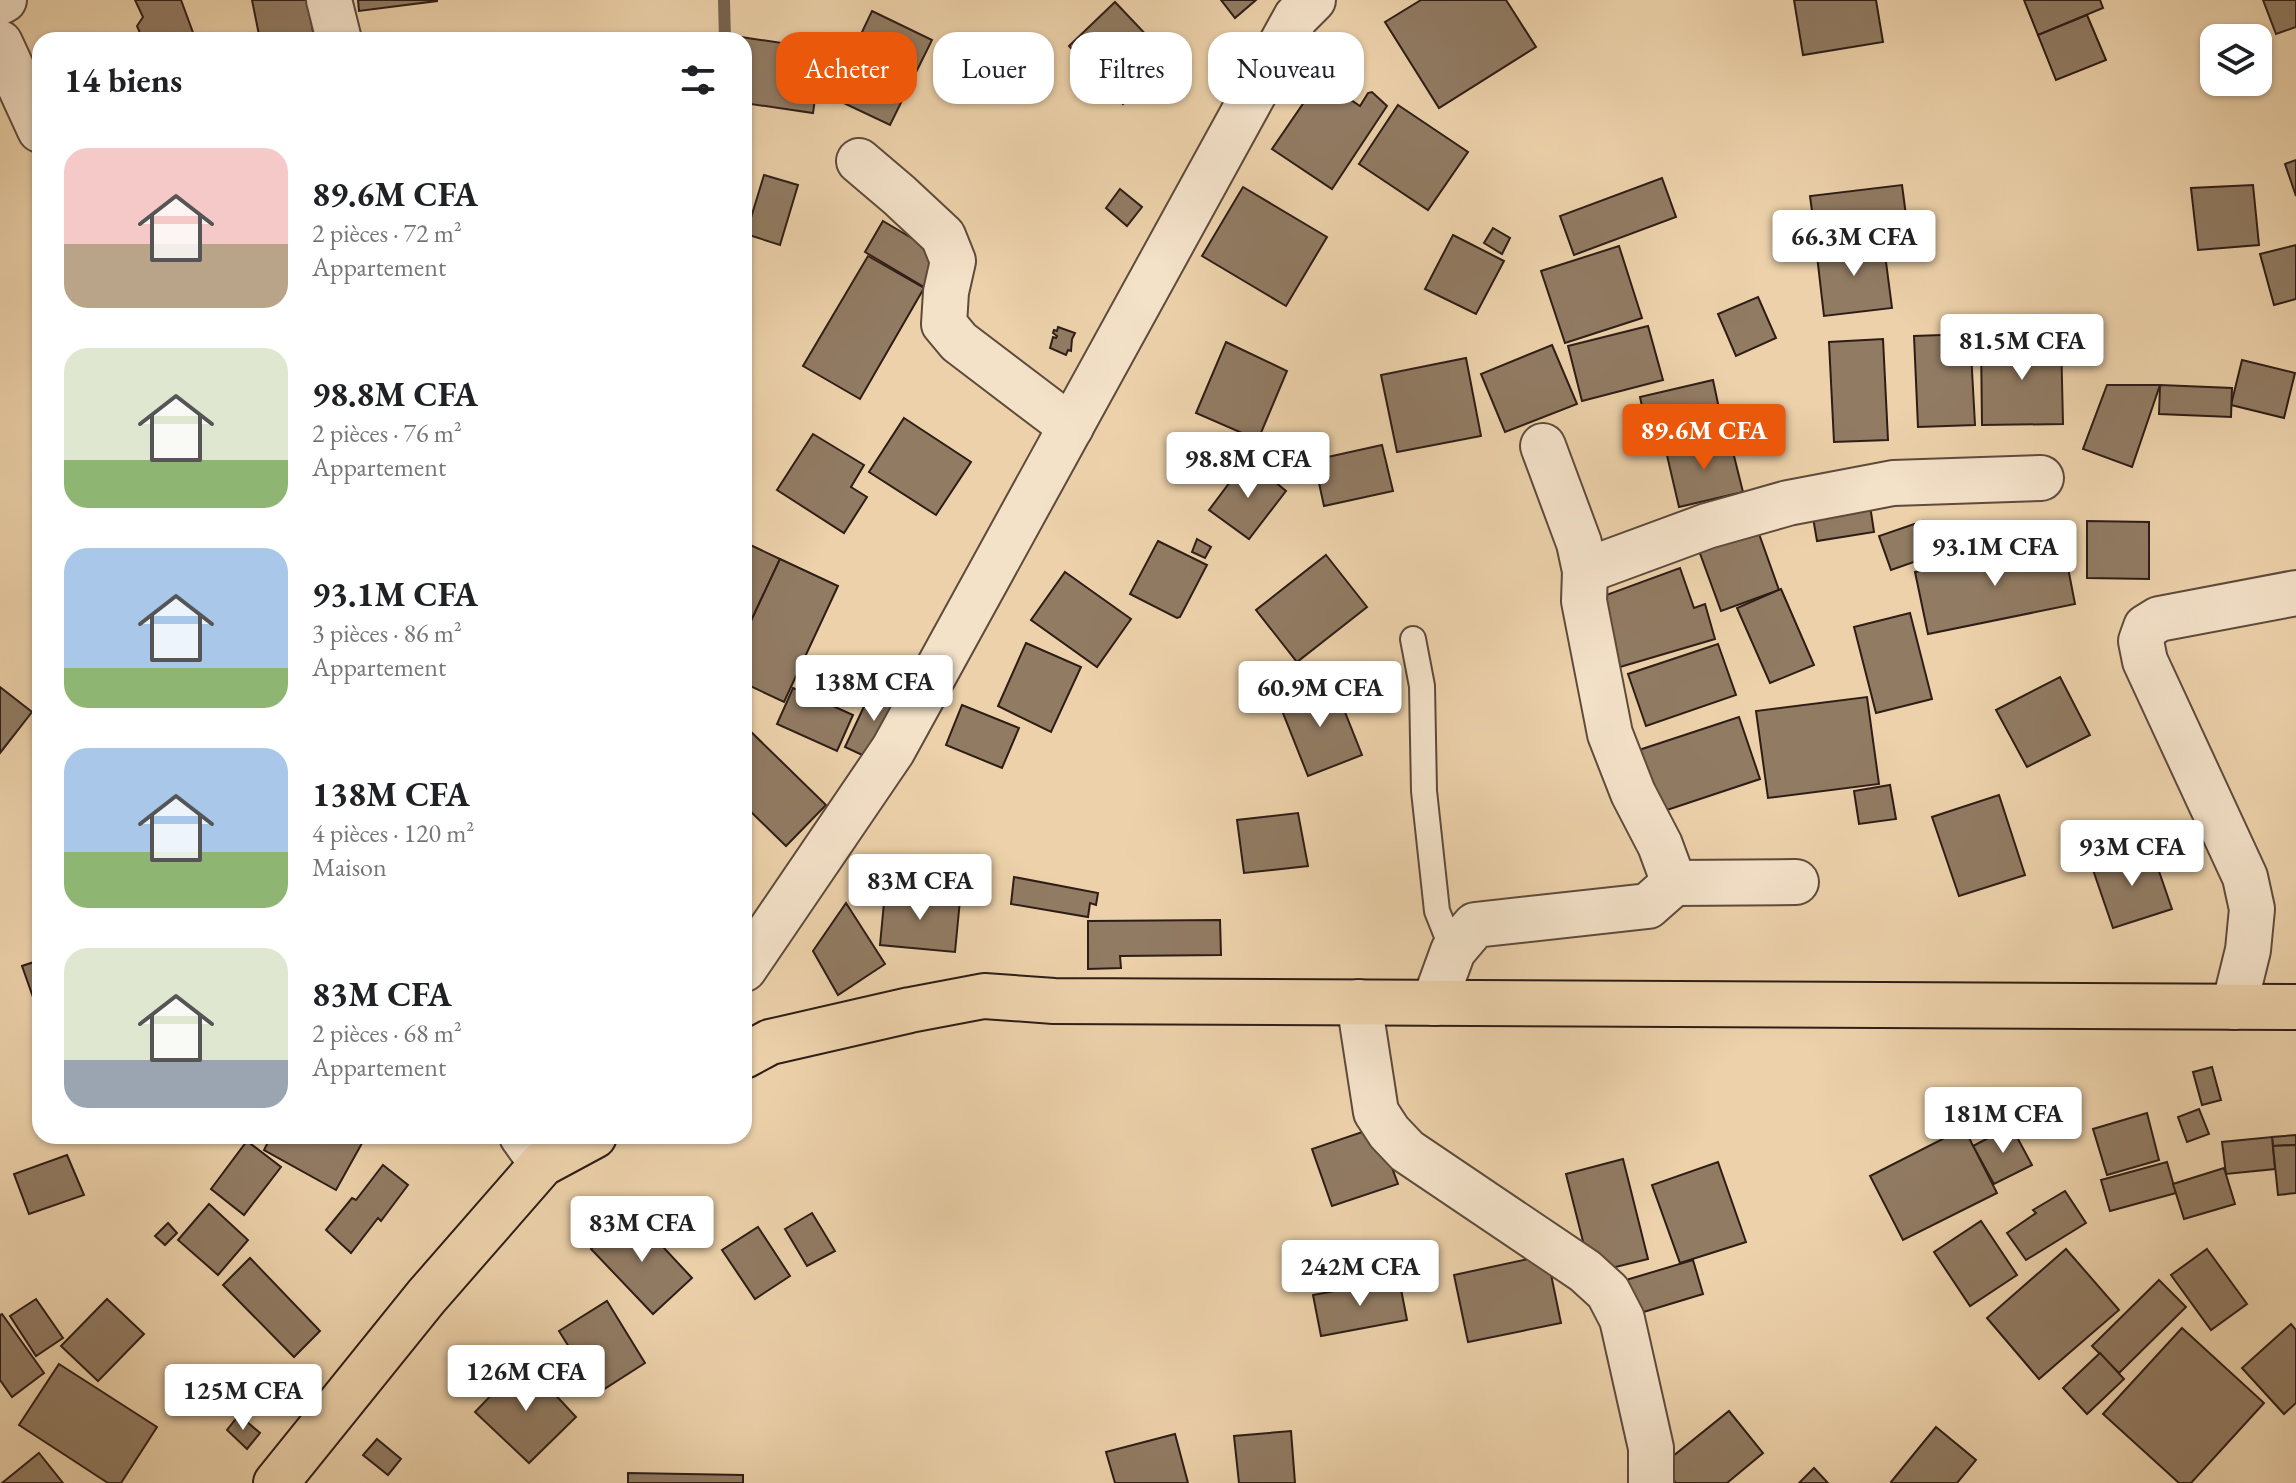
<!DOCTYPE html>
<html lang="fr">
<meta charset="utf-8">
<style>
:root{--surface:#fff;--page:#f2f2f2;--text:#202124;--muted:#757577;--accent:#ea580c}
body{margin:0;font-family:"EB Garamond",serif;background:var(--page);color:var(--text);height:100vh;display:flex;flex-direction:column;font-size:30px;white-space:nowrap}
*{box-sizing:border-box;margin:0}
p{font-size:26px;color:var(--muted)}
.icon{flex:none;width:44px;height:44px;fill:none;stroke:currentColor;stroke-width:2;stroke-linecap:round;stroke-linejoin:round}
.map{position:relative;flex:1;overflow:hidden}
.side{position:absolute;left:32px;top:32px;width:720px;height:1112px;display:flex;flex-direction:column;background:var(--surface);border-radius:24px;box-shadow:0 2px 6px #0004}
.side>*{flex:none}
.hud{position:absolute;left:776px;top:32px;width:760px;height:72px;display:flex;gap:16px}
.tools{position:absolute;left:2200px;top:24px;display:grid;gap:16px}
.tools a{display:grid;place-items:center;width:72px;height:72px;border-radius:16px;background:var(--surface);box-shadow:0 2px 6px #0004;font-size:40px}
.price{position:absolute;translate:-50% -68px;padding:0 18px;border-radius:8px;background:#fff;color:#222;font-size:26px;line-height:52px;filter:drop-shadow(0 2px 4px #0008)}
.price::after{content:'';position:absolute;left:50%;top:48px;width:24px;height:18px;margin-left:-12px;background:inherit;clip-path:polygon(0 0,100% 0,50% 100%)}
.price.selected{background:var(--accent);color:#fff}
ul{padding:0;list-style:none}
li{display:flex;align-items:center;gap:24px;height:200px;padding:0 32px}
li span{display:grid;place-items:center;flex:none;width:224px;height:160px;border-radius:24px;color:#555}
li>.icon{margin-inline-start:auto}
span .icon{width:96px;height:96px;fill:#fffc;stroke-width:1}
li b{font-size:34px}
h2{display:flex;justify-content:space-between;align-items:center;height:96px;padding:0 32px;font-size:34px}
.tag{padding:0 28px;border-radius:24px;background:var(--surface);box-shadow:0 2px 6px #0004;font-size:28px;line-height:72px}
.tag.selected{background:var(--accent);color:#fff}
.map>svg:first-child{display:block}
.lines{fill:none;stroke-linecap:round;stroke-linejoin:round}
.stream{stroke:#796451;stroke-width:12}
.building{fill:#917b63;stroke:#2e1d17;stroke-width:2}
.service-casing{stroke:#5e4a3c;stroke-width:28}
.minor-casing{stroke:#5e4a3c;stroke-width:48}
.primary-casing{stroke:#2e1d17;stroke-width:48}
.service{stroke:#f3e1c8;stroke-width:24}
.minor{stroke:#f3e1c8;stroke-width:44}
.primary{stroke:#ecd1aa;stroke-width:44}
</style>
<div class="map">
<svg width="2296" height="1483" viewBox="0 0 2296 1483">
<rect width="100%" height="100%" fill="#ecd1aa"/>
<filter id="stains"><feTurbulence type="fractalNoise" baseFrequency=".0025" numOctaves="4"/><feColorMatrix values="0 0 0 0 .2 0 0 0 0 .09 0 0 0 0 .02 0 0 0 .5 -.17"/></filter>
<radialGradient id="worn" r=".72"><stop offset=".6" stop-color="#630" stop-opacity="0"/><stop offset="1" stop-color="#630" stop-opacity=".3"/></radialGradient>
<g class="lines">
<path class="stream" d="M724 0 725 40"/>
</g>
<g class="building">
<path d="M135 0H181L195 38 186 40H143L137 26 143 17Z"/>
<path d="M252 0H308L314 38 326 35V40H260Z"/>
<path d="M358 0H437V1L359 11Z"/>
<path d="M1221 0H1256L1235 18Z"/>
<path d="M1421 0H1506L1536 47 1439 108 1385 22Z"/>
<path d="M1794 0H1876L1883 42 1803 55Z"/>
<path d="M2024 0H2100L2103 8 2038 35Z"/>
<path d="M2263 0H2296V27L2276 34Z"/>
<path d="M1115 2 1169 59 1123 104 1069 46Z"/>
<path d="M872 11 932 40 890 125 831 97Z"/>
<path d="M2087 15 2106 60 2056 80 2038 35Z"/>
<path d="M520 35V40H446V36Z"/>
<path d="M741 37 822 49 813 113 744 103V40H741Z"/>
<path d="M1320 79 1360 106 1368 93 1372 92 1387 106 1332 189 1272 149Z"/>
<path d="M1398 105 1468 152 1428 210 1359 164Z"/>
<path d="M2296 160V196L2285 164Z"/>
<path d="M764 175 798 185 780 245 746 234Z"/>
<path d="M1662 178 1676 217 1574 255 1560 216Z"/>
<path d="M1902 185 1908 231 1816 242 1810 196Z"/>
<path d="M2253 185 2259 245 2198 250 2191 188Z"/>
<path d="M1243 187 1327 237 1286 306 1202 256Z"/>
<path d="M1120 189 1142 207 1127 226 1106 208Z"/>
<path d="M883 221 942 256 924 287 865 252Z"/>
<path d="M1493 228 1510 238 1502 254 1484 243Z"/>
<path d="M1453 235 1504 261 1476 314 1425 289Z"/>
<path d="M1883 239 1892 308 1824 316 1816 247Z"/>
<path d="M2296 245V299L2274 305 2260 254Z"/>
<path d="M1619 246 1642 318 1565 343 1541 271Z"/>
<path d="M868 256 924 288 860 399 803 366Z"/>
<path d="M1758 297 1776 338 1736 356 1718 314Z"/>
<path d="M1648 326 1663 380 1582 401 1568 346Z"/>
<path d="M1058 327 1075 333 1072 339 1071 351 1068 350 1066 355 1050 348 1053 337 1056 338 1057 336 1053 333 1054 330 1057 331Z"/>
<path d="M1970 334 1975 425 1918 427 1914 336Z"/>
<path d="M2061 338 2063 424 1982 425 1981 339Z"/>
<path d="M1883 339 1888 440 1834 442 1829 342Z"/>
<path d="M1226 342 1287 371 1258 440 1196 413Z"/>
<path d="M1552 345 1577 404 1505 432 1481 374Z"/>
<path d="M1466 358 1481 436 1397 452 1381 375Z"/>
<path d="M2242 360 2295 373 2284 418 2231 405Z"/>
<path d="M1713 380 1724 432 1651 448 1640 397Z"/>
<path d="M2107 385H2160L2132 467 2083 449Z"/>
<path d="M2160 385 2232 388 2231 417 2159 414Z"/>
<path d="M904 418 971 462 936 515 869 472Z"/>
<path d="M813 434 864 465 851 487 867 497 844 533 777 490Z"/>
<path d="M1729 436 1743 492 1679 507 1666 451Z"/>
<path d="M1382 445 1393 491 1324 506 1314 460Z"/>
<path d="M1245 462H1251L1286 491 1249 539 1209 510Z"/>
<path d="M1868 492 1874 532 1817 541 1810 500Z"/>
<path d="M1753 517 1779 590 1721 611 1694 537Z"/>
<path d="M1923 521 1934 555 1891 570 1879 536Z"/>
<path d="M2087 521 2149 522V579L2087 578Z"/>
<path d="M1197 539 1211 547 1205 558 1192 552Z"/>
<path d="M1158 541 1207 565 1180 617 1177 618 1130 594Z"/>
<path d="M744 542 780 559 744 636Z"/>
<path d="M2063 542 2075 604 1928 634 1915 572Z"/>
<path d="M1326 555 1367 607 1297 662 1256 610Z"/>
<path d="M780 559 838 586 784 702 744 683V636Z"/>
<path d="M1680 568 1694 608 1705 604 1715 639 1620 667 1598 598Z"/>
<path d="M1065 572 1131 619 1097 667 1031 620Z"/>
<path d="M1781 589 1814 665 1770 683 1737 608Z"/>
<path d="M1910 613 1932 699 1876 713 1854 627Z"/>
<path d="M1026 643 1081 667 1051 732 998 706Z"/>
<path d="M1718 644 1736 695 1646 726 1628 674Z"/>
<path d="M2060 677 2090 735 2027 767 1996 710Z"/>
<path d="M1333 682 1362 755 1308 776 1279 703Z"/>
<path d="M874 685 904 699 875 761 845 747Z"/>
<path d="M0 687 32 712 0 753Z"/>
<path d="M793 688 853 715 837 751 777 724Z"/>
<path d="M1867 697 1879 784 1768 798 1756 711Z"/>
<path d="M962 705 1019 728 1002 768 946 745Z"/>
<path d="M1739 717 1760 779 1652 815 1630 753Z"/>
<path d="M744 725 826 805 786 846 744 805Z"/>
<path d="M1890 785 1896 819 1859 824 1854 791Z"/>
<path d="M1999 795 2025 875 1959 896 1932 817Z"/>
<path d="M1298 813 1308 866 1244 873 1237 820Z"/>
<path d="M2151 848 2172 909 2113 928 2092 867Z"/>
<path d="M1014 877 1098 893 1096 905 1090 903 1088 917 1011 904Z"/>
<path d="M885 892 960 900 955 952 880 945Z"/>
<path d="M846 903 885 964 838 995 813 951Z"/>
<path d="M1220 920 1221 955 1120 956 1121 968 1088 969V921Z"/>
<path d="M40 960V1017L22 966Z"/>
<path d="M2212 1067 2221 1100 2202 1105 2193 1072Z"/>
<path d="M2199 1109 2209 1134 2187 1142 2178 1117Z"/>
<path d="M2147 1113 2159 1160 2107 1175 2093 1129Z"/>
<path d="M2011 1126 2032 1165 1994 1184 1973 1146Z"/>
<path d="M1377 1127 1398 1184 1332 1206 1312 1149Z"/>
<path d="M1964 1128 1997 1193 1903 1240 1870 1176Z"/>
<path d="M2296 1135V1145L2273 1146 2272 1137Z"/>
<path d="M271 1136H366L336 1190 264 1150Z"/>
<path d="M2272 1137 2275 1169 2226 1174 2222 1142Z"/>
<path d="M247 1141 281 1167 244 1215 211 1189Z"/>
<path d="M2296 1145V1193L2278 1195 2273 1146Z"/>
<path d="M67 1155 84 1195 29 1214 14 1174Z"/>
<path d="M1623 1159 1648 1259 1591 1273 1566 1174Z"/>
<path d="M1718 1162 1746 1242 1680 1263 1652 1185Z"/>
<path d="M2167 1162 2176 1193 2110 1211 2101 1180Z"/>
<path d="M383 1165 408 1185 381 1221 378 1218 351 1253 326 1230 352 1198 356 1200Z"/>
<path d="M2224 1168 2235 1204 2184 1219 2173 1184Z"/>
<path d="M2065 1191 2086 1223 2026 1260 2007 1233 2036 1213 2033 1210Z"/>
<path d="M209 1204 248 1240 218 1275 178 1240Z"/>
<path d="M812 1213 835 1251 807 1266 785 1229Z"/>
<path d="M626 1215 648 1236 651 1234 692 1278 653 1314 591 1249Z"/>
<path d="M1981 1221 2017 1275 1970 1306 1934 1252Z"/>
<path d="M168 1223 177 1233 165 1245 155 1236Z"/>
<path d="M758 1227 790 1276 755 1299 722 1250Z"/>
<path d="M2066 1249 2119 1310 2039 1379 1987 1318Z"/>
<path d="M2207 1249 2247 1304 2211 1330 2171 1275Z"/>
<path d="M1547 1255 1561 1323 1468 1342 1454 1275Z"/>
<path d="M250 1258 320 1331 294 1357 223 1285Z"/>
<path d="M1693 1260 1703 1294 1627 1317 1616 1283Z"/>
<path d="M1399 1279 1407 1320 1321 1336 1313 1295Z"/>
<path d="M2159 1280 2186 1307 2119 1373 2092 1346Z"/>
<path d="M36 1299 63 1338 36 1356 10 1316Z"/>
<path d="M107 1299 144 1334 98 1381 61 1346Z"/>
<path d="M607 1301 645 1363 598 1393 559 1331Z"/>
<path d="M2 1314 44 1373 12 1397 0 1380V1315Z"/>
<path d="M2291 1324 2296 1330V1403L2284 1414 2242 1368Z"/>
<path d="M2182 1328 2264 1403 2191 1483H2179L2103 1414Z"/>
<path d="M2100 1353 2124 1379 2087 1414 2063 1388Z"/>
<path d="M524 1361 576 1417 529 1463 475 1412Z"/>
<path d="M59 1364 157 1427 121 1483H108L19 1425Z"/>
<path d="M1729 1411 1763 1453 1727 1483H1676L1662 1465Z"/>
<path d="M239 1415 260 1433 247 1449 227 1430Z"/>
<path d="M1936 1427 1976 1460 1957 1483H1892L1891 1482Z"/>
<path d="M1291 1431 1295 1483H1239L1234 1436Z"/>
<path d="M1175 1434 1188 1483H1115L1106 1452Z"/>
<path d="M377 1439 401 1459 388 1475 363 1455Z"/>
<path d="M39 1453 63 1483H2Z"/>
<path d="M1814 1468 1828 1483H1799Z"/>
<path d="M628 1473 743 1475V1483H628Z"/>
</g>
<g class="lines">
<defs>
<path id="service" d="M1413 639 1422 686 1424 791 1437 911 1453 951"/>
<g id="minor">
<path d="M329 0 339 40"/>
<path d="M0 2 4 0"/>
<path d="M0 43 40 130"/>
<path d="M859 161 899 195 943 236 953 261 946 292 944 324 959 342 1071 427"/>
<path d="M1585 571 1707 526 1788 503 1893 483 2041 478"/>
<path d="M1674 883 1796 882"/>
<path d="M744 969 893 750 1296 17 1313 0"/>
<path d="M1359 1002 1376 1112 1389 1132 1407 1151 1585 1271 1608 1292 1622 1319 1651 1448V1483"/>
<path d="M1434 1003 1453 951 1475 925 1648 906 1674 883 1660 845 1633 793 1610 734 1584 601 1585 571 1579 543 1543 446"/>
<path d="M2234 1007 2248 950 2252 909 2245 877 2145 661 2141 641 2146 627 2159 619 2296 593"/>
<path d="M522 1136 542 1164"/>
</g>
<g id="primary">
<path d="M744 1056 770 1042 910 1010 984 996 1054 1001 2296 1007"/>
<path d="M276 1483 426 1297 542 1164 594 1136"/>
</g>
</defs>
<use href="#service" class="service-casing"/>
<use href="#minor" class="minor-casing"/>
<use href="#primary" class="primary-casing"/>
<use href="#service" class="service"/>
<use href="#minor" class="minor"/>
<use href="#primary" class="primary"/>
</g>
<rect width="100%" height="100%" filter="url(#stains)"/>
<rect width="100%" height="100%" fill="url(#worn)"/>
</svg>
<div class="tools">
<a><svg class="icon" aria-label="layers" viewBox="0 0 24 24"><path d="M12 4l9 5-9 5-9-5zM3 14l9 5 9-5"/></svg></a>
</div>
<b class="price" style="left:1854px;top:278px">66.3M CFA</b>
<b class="price" style="left:2022px;top:382px">81.5M CFA</b>
<b class="price selected" style="left:1704px;top:472px">89.6M CFA</b>
<b class="price" style="left:1248px;top:500px">98.8M CFA</b>
<b class="price" style="left:1995px;top:588px">93.1M CFA</b>
<b class="price" style="left:874px;top:723px">138M CFA</b>
<b class="price" style="left:1320px;top:729px">60.9M CFA</b>
<b class="price" style="left:2132px;top:888px">93M CFA</b>
<b class="price" style="left:920px;top:922px">83M CFA</b>
<b class="price" style="left:2003px;top:1155px">181M CFA</b>
<b class="price" style="left:642px;top:1264px">83M CFA</b>
<b class="price" style="left:1360px;top:1308px">242M CFA</b>
<b class="price" style="left:526px;top:1413px">126M CFA</b>
<b class="price" style="left:243px;top:1432px">125M CFA</b>
<div class="hud">
<a class="tag selected">Acheter</a>
<a class="tag">Louer</a>
<a class="tag">Filtres</a>
<a class="tag">Nouveau</a>
</div>
<section class="side">
<h2>14 biens<svg class="icon" aria-label="filters" viewBox="0 0 24 24"><path d="M4 7h16M4 17h16"/><circle cx="9" cy="7" r="2"/><circle cx="15" cy="17" r="2"/></svg></h2>
<ul>
<li><span style="background:linear-gradient(#f6c9c9 60%,#b9a48a 0)"><svg class="icon" aria-label="home" viewBox="0 0 24 24"><path d="M3 11l9-7 9 7M6 9v11h12V9"/></svg></span><div><b>89.6M CFA</b><p>2 pièces · 72 m²</p><p>Appartement</p></div></li>
<li><span style="background:linear-gradient(#dfe7d0 70%,#8fb573 0)"><svg class="icon" aria-label="home" viewBox="0 0 24 24"><path d="M3 11l9-7 9 7M6 9v11h12V9"/></svg></span><div><b>98.8M CFA</b><p>2 pièces · 76 m²</p><p>Appartement</p></div></li>
<li><span style="background:linear-gradient(#a9c7e8 75%,#8fb573 0)"><svg class="icon" aria-label="home" viewBox="0 0 24 24"><path d="M3 11l9-7 9 7M6 9v11h12V9"/></svg></span><div><b>93.1M CFA</b><p>3 pièces · 86 m²</p><p>Appartement</p></div></li>
<li><span style="background:linear-gradient(#a9c7e8 65%,#8fb573 0)"><svg class="icon" aria-label="home" viewBox="0 0 24 24"><path d="M3 11l9-7 9 7M6 9v11h12V9"/></svg></span><div><b>138M CFA</b><p>4 pièces · 120 m²</p><p>Maison</p></div></li>
<li><span style="background:linear-gradient(#dfe7d0 70%,#9aa5b1 0)"><svg class="icon" aria-label="home" viewBox="0 0 24 24"><path d="M3 11l9-7 9 7M6 9v11h12V9"/></svg></span><div><b>83M CFA</b><p>2 pièces · 68 m²</p><p>Appartement</p></div></li>
</ul>
</section>
</div>
